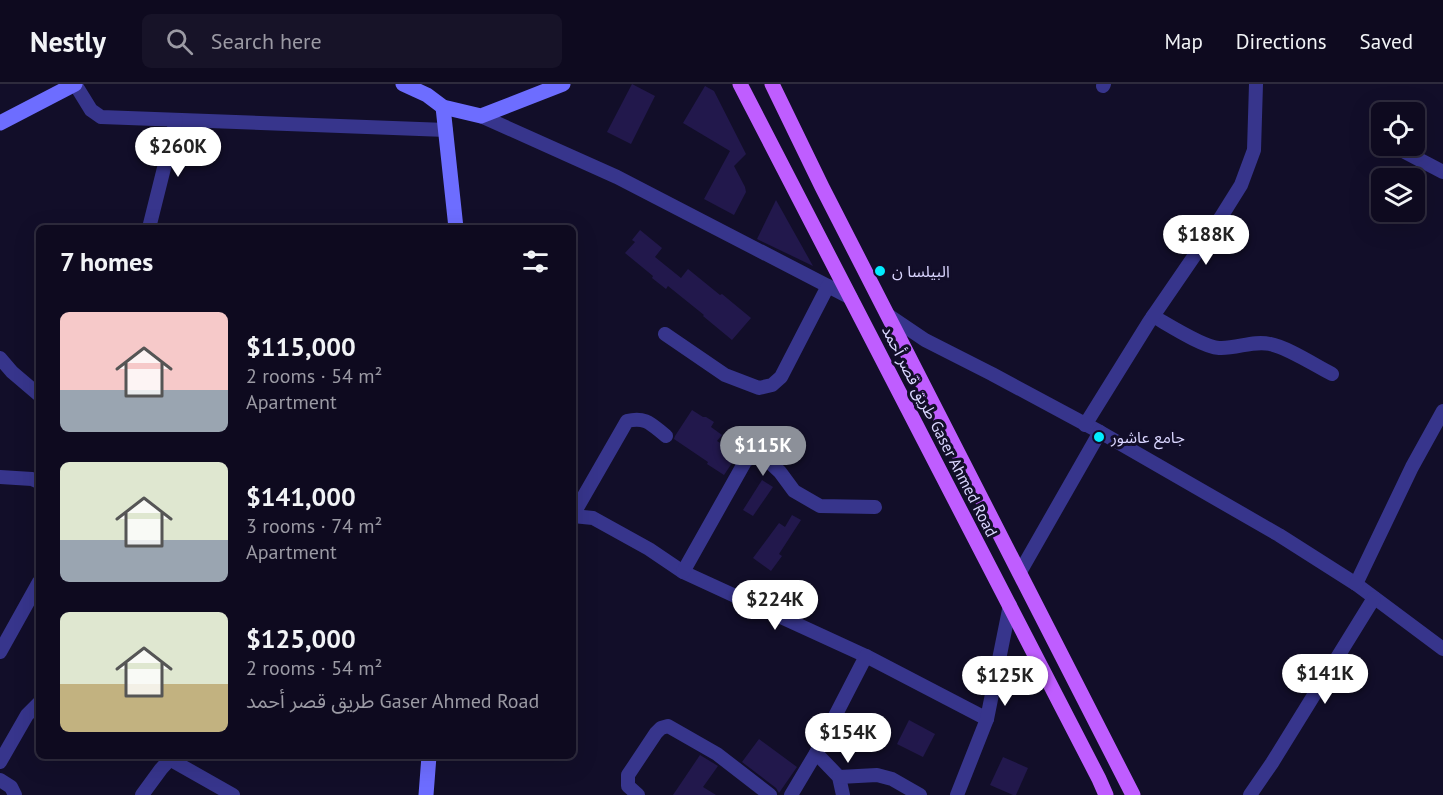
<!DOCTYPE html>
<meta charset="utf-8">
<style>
:root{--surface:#0e0a1f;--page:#171328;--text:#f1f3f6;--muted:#9b9aa4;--line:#2e2b3d;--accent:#8c9099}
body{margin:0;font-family:"PT Sans","Noto Sans Arabic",sans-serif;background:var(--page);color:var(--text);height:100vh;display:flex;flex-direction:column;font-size:22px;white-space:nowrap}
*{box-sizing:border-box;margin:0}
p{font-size:20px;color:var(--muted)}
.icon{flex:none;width:33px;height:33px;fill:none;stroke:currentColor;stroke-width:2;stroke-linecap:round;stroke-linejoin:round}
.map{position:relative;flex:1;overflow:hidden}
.drawer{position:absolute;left:36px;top:141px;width:540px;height:534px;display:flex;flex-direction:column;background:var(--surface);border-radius:9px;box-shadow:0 6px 24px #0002,0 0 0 2px var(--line)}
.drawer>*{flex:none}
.tools{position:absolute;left:1371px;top:18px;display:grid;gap:12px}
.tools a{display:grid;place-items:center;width:54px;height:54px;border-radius:9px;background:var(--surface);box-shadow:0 6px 24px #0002,0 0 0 2px var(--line);font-size:30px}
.price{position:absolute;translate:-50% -51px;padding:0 14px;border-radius:21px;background:#fff;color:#222;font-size:20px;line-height:39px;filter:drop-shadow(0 2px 3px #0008)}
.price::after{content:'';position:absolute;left:50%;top:36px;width:18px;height:14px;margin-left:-9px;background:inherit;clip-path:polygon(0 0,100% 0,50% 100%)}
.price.active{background:var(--accent);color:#fff}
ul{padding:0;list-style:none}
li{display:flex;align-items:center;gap:18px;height:150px;padding:0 24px}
li span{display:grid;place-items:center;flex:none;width:168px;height:120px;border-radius:9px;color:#555}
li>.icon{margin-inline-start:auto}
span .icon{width:72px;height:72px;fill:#fffc;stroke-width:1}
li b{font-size:26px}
h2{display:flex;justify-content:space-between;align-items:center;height:72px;padding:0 24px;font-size:26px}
header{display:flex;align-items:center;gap:36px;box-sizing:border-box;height:84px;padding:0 30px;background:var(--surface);border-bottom:2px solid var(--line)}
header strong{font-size:28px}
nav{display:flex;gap:33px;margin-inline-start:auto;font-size:21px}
.search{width:420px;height:54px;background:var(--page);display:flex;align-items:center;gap:15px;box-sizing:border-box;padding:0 21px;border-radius:9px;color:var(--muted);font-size:22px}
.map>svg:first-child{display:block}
.building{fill:#22184c}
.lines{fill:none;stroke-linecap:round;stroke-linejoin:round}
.street{stroke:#37358c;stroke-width:14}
.secondary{stroke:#6d6dff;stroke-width:15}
.primary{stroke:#bf5dff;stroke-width:15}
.poi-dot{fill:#02ecff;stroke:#120e29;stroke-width:2}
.labels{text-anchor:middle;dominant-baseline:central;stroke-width:6;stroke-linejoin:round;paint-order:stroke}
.poi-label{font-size:16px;fill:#dad6ff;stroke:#120e29;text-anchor:start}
.street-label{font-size:16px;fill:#dad6ff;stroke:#120e29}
</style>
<header>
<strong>Nestly</strong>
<div class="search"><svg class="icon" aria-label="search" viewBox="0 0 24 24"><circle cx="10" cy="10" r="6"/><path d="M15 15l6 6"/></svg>Search here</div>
<nav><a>Map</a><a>Directions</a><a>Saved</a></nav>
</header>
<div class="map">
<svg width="1443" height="711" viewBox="0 0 1443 711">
<rect width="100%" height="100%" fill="#120e29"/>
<g class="building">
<path d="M632 0 655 12 631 60 607 48Z"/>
<path d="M705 2 714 7 746 70 734 82 745 103 746 108 734 131 704 115 730 67 683 39Z"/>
<path d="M776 116 813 182 757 155Z"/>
<path d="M640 146 662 164 655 173 681 194 688 185 720 211 722 210 751 234 732 256 703 232 704 231 668 202 666 205 652 194 653 192 625 169 635 158 632 156Z"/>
<path d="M692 326 703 333H706L714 338 711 343 722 351 717 357 738 370 724 391 707 380 708 378 674 355 675 352Z"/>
<path d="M762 396 773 403 753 432 743 426Z"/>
<path d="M792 431 801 436 779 470 782 472 771 487 753 474 779 439 785 443Z"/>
<path d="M909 636 935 650 923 673 897 660Z"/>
<path d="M759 655 797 683 779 709 776 704 742 678Z"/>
<path d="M700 671 718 682 703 703 716 711H673Z"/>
<path d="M1003 673 1028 684 1016 711H1013L990 701Z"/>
</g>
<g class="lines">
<g class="street">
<path d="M75 0 91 26 101 33 446 46"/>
<path d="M1103 2 1104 0"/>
<path d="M481 32 617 93 851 214"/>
<path d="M1403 67 1443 88"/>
<path d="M149 144 176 36"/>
<path d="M888 231 925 256 992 290 1100 348 1279 451 1356 500 1443 565"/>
<path d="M1153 232C1169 241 1203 263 1219 264 1237 265 1253 256 1270 260 1287 263 1316 282 1332 290"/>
<path d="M665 250 725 291 759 304 772 301 781 293 828 202"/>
<path d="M0 274 12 288 39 311"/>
<path d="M1085 341 1149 238 1221 133 1241 101 1254 66 1256 0"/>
<path d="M0 393 32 395 39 398"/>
<path d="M573 431 627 337C646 332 652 341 666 352"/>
<path d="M573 432 593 434 649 465 683 488 866 572 987 635"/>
<path d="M683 488 746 376 754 373 766 375 780 388 794 407 820 422 875 423"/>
<path d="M1020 488 1100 348"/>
<path d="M1356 500 1412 383 1443 327"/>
<path d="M0 568 39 498"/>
<path d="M816 669 839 693 843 711"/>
<path d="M171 676 233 711"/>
<path d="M0 678 27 631 39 619"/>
<path d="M839 693 877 691 892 695 920 711"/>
<path d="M0 696 11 703 15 711"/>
<path d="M142 711 161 685 173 672"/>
<path d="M638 711 628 702V691L656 649 661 644 668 642 717 670 770 711"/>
<path d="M791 711 816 669 866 572"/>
<path d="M957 711 987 635 1010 521"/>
<path d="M1250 711 1272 679 1374 514"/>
</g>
<g class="secondary">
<path d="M403 0 427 11 443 23 481 32 563 0"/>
<path d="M443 23 456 144"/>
<path d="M0 39 75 0"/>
<path d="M426 711 429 672"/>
</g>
<g class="primary">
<path d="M740 0 1099 695 1106 711"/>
<path d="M772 0 822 103 1133 711"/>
</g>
</g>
<g class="poi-dot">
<circle cx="880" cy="187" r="6"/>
<circle cx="1099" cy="353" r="6"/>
</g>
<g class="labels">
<g class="poi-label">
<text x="892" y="187">البيلسا ن</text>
<text x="1111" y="353">جامع عاشور</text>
</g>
<g class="street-label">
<text transform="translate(940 347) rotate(63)">طريق قصر أحمد Gaser Ahmed Road</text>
</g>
</g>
</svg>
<div class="tools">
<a><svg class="icon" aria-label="locate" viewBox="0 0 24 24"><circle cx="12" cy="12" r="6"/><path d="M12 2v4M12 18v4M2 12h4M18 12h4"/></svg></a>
<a><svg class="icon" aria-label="layers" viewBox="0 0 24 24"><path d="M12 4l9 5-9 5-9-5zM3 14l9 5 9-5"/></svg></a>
</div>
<b class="price" style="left:178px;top:94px">$260K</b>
<b class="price" style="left:1206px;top:182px">$188K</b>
<b class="price active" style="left:763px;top:393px">$115K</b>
<b class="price" style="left:775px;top:547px">$224K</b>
<b class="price" style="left:1325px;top:621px">$141K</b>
<b class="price" style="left:1005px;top:623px">$125K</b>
<b class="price" style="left:848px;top:680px">$154K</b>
<section class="drawer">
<h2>7 homes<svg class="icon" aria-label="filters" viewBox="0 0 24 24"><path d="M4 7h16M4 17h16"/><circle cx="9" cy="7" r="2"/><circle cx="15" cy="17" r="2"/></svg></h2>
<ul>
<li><span style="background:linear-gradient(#f6c9c9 65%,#9aa5b1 0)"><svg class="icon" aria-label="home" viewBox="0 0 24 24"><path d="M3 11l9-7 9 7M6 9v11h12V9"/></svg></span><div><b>$115,000</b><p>2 rooms · 54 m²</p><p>Apartment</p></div></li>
<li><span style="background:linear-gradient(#dfe7d0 65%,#9aa5b1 0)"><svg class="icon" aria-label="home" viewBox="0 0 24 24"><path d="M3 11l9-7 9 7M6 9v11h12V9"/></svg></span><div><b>$141,000</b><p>3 rooms · 74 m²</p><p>Apartment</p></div></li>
<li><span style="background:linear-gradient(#dfe7d0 60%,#c2b280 0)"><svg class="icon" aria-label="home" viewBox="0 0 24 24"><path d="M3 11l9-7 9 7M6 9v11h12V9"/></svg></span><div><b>$125,000</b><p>2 rooms · 54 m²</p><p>طريق قصر أحمد Gaser Ahmed Road</p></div></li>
</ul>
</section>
</div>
